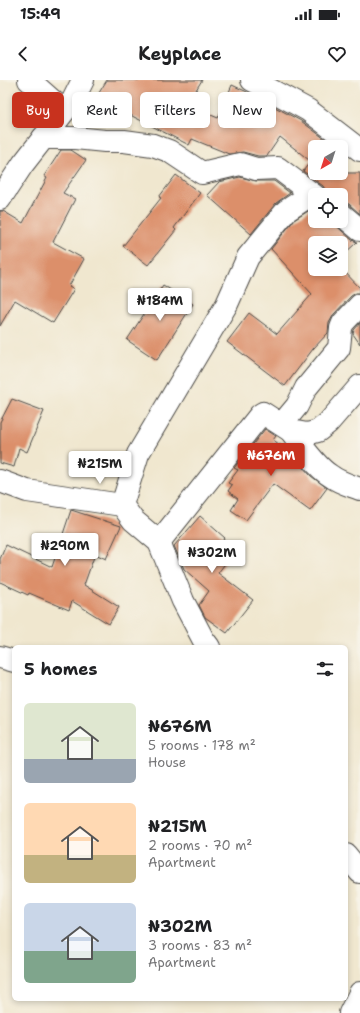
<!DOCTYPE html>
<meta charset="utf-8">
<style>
:root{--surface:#fff;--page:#f6f6f6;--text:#202124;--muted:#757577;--accent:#c8321e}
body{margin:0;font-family:"Shantell Sans",sans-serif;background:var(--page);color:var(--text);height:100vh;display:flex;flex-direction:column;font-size:15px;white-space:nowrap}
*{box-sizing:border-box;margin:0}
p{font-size:13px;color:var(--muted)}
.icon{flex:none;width:22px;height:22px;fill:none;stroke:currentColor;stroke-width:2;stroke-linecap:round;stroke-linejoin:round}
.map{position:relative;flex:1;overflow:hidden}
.details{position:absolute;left:12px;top:565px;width:336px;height:356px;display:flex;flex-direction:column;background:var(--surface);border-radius:6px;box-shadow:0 2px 6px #0003}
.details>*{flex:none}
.hud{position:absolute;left:12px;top:12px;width:336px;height:36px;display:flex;gap:8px}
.needle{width:26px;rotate:219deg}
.tools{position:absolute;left:308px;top:60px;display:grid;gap:8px}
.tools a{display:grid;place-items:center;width:40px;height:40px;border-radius:6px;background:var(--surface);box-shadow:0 2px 6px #0003;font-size:20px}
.price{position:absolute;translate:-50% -34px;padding:0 9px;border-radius:4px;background:#fff;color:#222;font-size:13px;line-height:26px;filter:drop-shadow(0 1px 2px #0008)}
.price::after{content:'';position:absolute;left:50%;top:24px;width:12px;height:9px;margin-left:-6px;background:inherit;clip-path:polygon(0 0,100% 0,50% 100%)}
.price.selected{background:var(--accent);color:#fff}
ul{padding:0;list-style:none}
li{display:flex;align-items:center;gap:12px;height:100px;padding:0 12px}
li span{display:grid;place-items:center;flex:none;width:112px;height:80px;border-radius:6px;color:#555}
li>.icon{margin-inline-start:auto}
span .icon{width:48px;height:48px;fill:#fffc;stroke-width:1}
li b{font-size:17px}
h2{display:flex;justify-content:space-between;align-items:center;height:48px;padding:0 12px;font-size:17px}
.chip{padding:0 14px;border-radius:6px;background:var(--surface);box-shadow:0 2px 6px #0003;font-size:14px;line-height:36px}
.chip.selected{background:var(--accent);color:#fff}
.status{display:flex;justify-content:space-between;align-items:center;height:28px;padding:0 20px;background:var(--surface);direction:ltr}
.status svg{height:11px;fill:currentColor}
header{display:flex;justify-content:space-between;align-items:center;height:52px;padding:0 12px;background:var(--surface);font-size:18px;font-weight:700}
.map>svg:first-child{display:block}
.building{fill:#dc8f6b}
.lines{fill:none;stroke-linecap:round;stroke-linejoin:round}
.minor-casing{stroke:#494744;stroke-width:24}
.minor{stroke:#fff;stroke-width:22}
</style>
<div class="status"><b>15:49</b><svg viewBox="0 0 49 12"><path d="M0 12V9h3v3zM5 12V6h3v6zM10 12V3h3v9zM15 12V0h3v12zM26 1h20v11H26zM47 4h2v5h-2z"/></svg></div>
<header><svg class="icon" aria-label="back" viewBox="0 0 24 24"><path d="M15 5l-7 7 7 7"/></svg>Keyplace<svg class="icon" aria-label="heart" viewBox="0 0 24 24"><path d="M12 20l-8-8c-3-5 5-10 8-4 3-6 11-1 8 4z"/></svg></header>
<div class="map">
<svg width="360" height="933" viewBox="0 0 360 933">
<rect width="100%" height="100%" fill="#f7f3e8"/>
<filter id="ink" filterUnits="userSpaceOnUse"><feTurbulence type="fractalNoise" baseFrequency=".025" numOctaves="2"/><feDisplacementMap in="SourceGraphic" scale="8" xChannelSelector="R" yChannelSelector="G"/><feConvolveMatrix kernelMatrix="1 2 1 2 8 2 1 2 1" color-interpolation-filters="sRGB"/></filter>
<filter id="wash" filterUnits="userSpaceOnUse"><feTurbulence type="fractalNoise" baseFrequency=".012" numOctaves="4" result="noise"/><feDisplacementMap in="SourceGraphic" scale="16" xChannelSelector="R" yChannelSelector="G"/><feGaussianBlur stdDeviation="0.9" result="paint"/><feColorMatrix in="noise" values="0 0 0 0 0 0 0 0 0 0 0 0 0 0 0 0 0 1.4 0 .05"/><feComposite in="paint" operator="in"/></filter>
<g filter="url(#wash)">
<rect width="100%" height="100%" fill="#f0e7cf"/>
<g id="blocks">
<g class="building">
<path d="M107 0H202L187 25 218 38 232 5 245 11 301 41 325 59 319 67H315V72L309 80 280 57 267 76H258L243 72 229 74 192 59 189 65 134 37 97 16Z"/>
<path d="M61 70H71L86 80 63 113 75 119 53 162 84 179 69 206 74 209 53 243 15 220 0 246V131H3L23 143 47 98 44 96Z"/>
<path d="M315 76V93H341V90L344 93H360V134L349 124 341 122V115H327L326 111 323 106 303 91Z"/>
<path d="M176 95 200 113 174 148 176 150 148 185 123 166 161 118 159 117Z"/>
<path d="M240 97 256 101H274L290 113 276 123 251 154 207 115 219 102Z"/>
<path d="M313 128H315V141H331L352 160 357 162 341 177V163H315V189L341 188 360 208V213H356L351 216 334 234 329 243 328 253 313 269 285 306 227 262 249 233 277 254 312 214 271 169 294 140Z"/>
<path d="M163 205 193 224 157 280 127 260Z"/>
<path d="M360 243V264L353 254 354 250Z"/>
<path d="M12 319 44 331 27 372 19 368 14 387 0 383V342Z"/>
<path d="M265 349 276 356 273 360 291 372 293 376 311 396 327 408 310 431 273 404 246 440 231 430 238 419 228 411 232 405 228 403 238 390 234 388Z"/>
<path d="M71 430 121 446 106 479 95 474 84 505 119 527 109 544 72 521 69 530 29 513 28 515 0 502V479L6 465 52 487Z"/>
<path d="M200 436 225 458 217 467 230 477 218 493 253 520 227 553 205 537 199 525 209 511 184 489 174 466Z"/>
</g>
</g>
</g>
<g filter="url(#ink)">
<use href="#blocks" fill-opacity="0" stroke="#494744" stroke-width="1"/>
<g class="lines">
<defs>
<g id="minor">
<path d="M29 0 64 31"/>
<path d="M252 0 308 30 360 70"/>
<path d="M43 58H75L105 61H124L153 65 169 71 202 93 240 84 256 89 278 88 315 116"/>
<path d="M0 119 23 84 73 20 83 0"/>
<path d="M341 134 360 150"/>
<path d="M282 344 297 326 306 308 339 268 341 248 343 243 360 225"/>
<path d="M291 351C301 365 316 387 331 396 340 403 350 405 360 409"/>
<path d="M0 401 27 411 122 425 133 440 159 462 183 521 203 559 209 567"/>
<path d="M122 425 138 374 227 224 248 177 286 131 312 114"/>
<path d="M159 462 260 335 263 333 291 351 307 354 318 351 328 343 360 306"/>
<path d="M0 577 14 581"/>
<path d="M346 775 360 792"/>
<path d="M350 933 360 913"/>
</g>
</defs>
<use href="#minor" class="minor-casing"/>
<use href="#minor" class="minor"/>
</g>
</g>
</svg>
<div class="tools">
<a><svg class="needle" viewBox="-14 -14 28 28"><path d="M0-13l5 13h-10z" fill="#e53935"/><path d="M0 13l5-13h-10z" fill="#757577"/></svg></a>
<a><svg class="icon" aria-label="locate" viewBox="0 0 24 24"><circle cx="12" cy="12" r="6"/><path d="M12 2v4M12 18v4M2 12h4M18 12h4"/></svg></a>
<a><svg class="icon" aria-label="layers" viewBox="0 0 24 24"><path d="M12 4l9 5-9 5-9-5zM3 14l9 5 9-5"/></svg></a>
</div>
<b class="price" style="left:160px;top:242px">₦184M</b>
<b class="price selected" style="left:271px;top:397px">₦676M</b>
<b class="price" style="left:100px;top:405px">₦215M</b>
<b class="price" style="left:65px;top:487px">₦290M</b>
<b class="price" style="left:212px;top:494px">₦302M</b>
<div class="hud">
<a class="chip selected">Buy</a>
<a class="chip">Rent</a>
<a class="chip">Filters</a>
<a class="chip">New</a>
</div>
<section class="details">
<h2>5 homes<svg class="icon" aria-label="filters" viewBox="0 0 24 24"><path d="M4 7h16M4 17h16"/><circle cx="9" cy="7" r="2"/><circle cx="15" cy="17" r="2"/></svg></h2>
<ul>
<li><span style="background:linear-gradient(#dfe7d0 70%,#9aa5b1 0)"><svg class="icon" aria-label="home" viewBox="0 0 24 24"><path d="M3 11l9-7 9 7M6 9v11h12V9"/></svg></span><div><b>₦676M</b><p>5 rooms · 178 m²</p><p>House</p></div></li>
<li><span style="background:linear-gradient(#ffd9b3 65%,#c2b280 0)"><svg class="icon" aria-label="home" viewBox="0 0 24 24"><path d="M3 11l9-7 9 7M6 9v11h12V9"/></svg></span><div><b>₦215M</b><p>2 rooms · 70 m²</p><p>Apartment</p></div></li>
<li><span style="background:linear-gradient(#c9d6e8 60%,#7fa58c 0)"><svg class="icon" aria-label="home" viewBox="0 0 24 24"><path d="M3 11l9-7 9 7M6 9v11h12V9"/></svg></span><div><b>₦302M</b><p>3 rooms · 83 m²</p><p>Apartment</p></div></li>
</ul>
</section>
</div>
